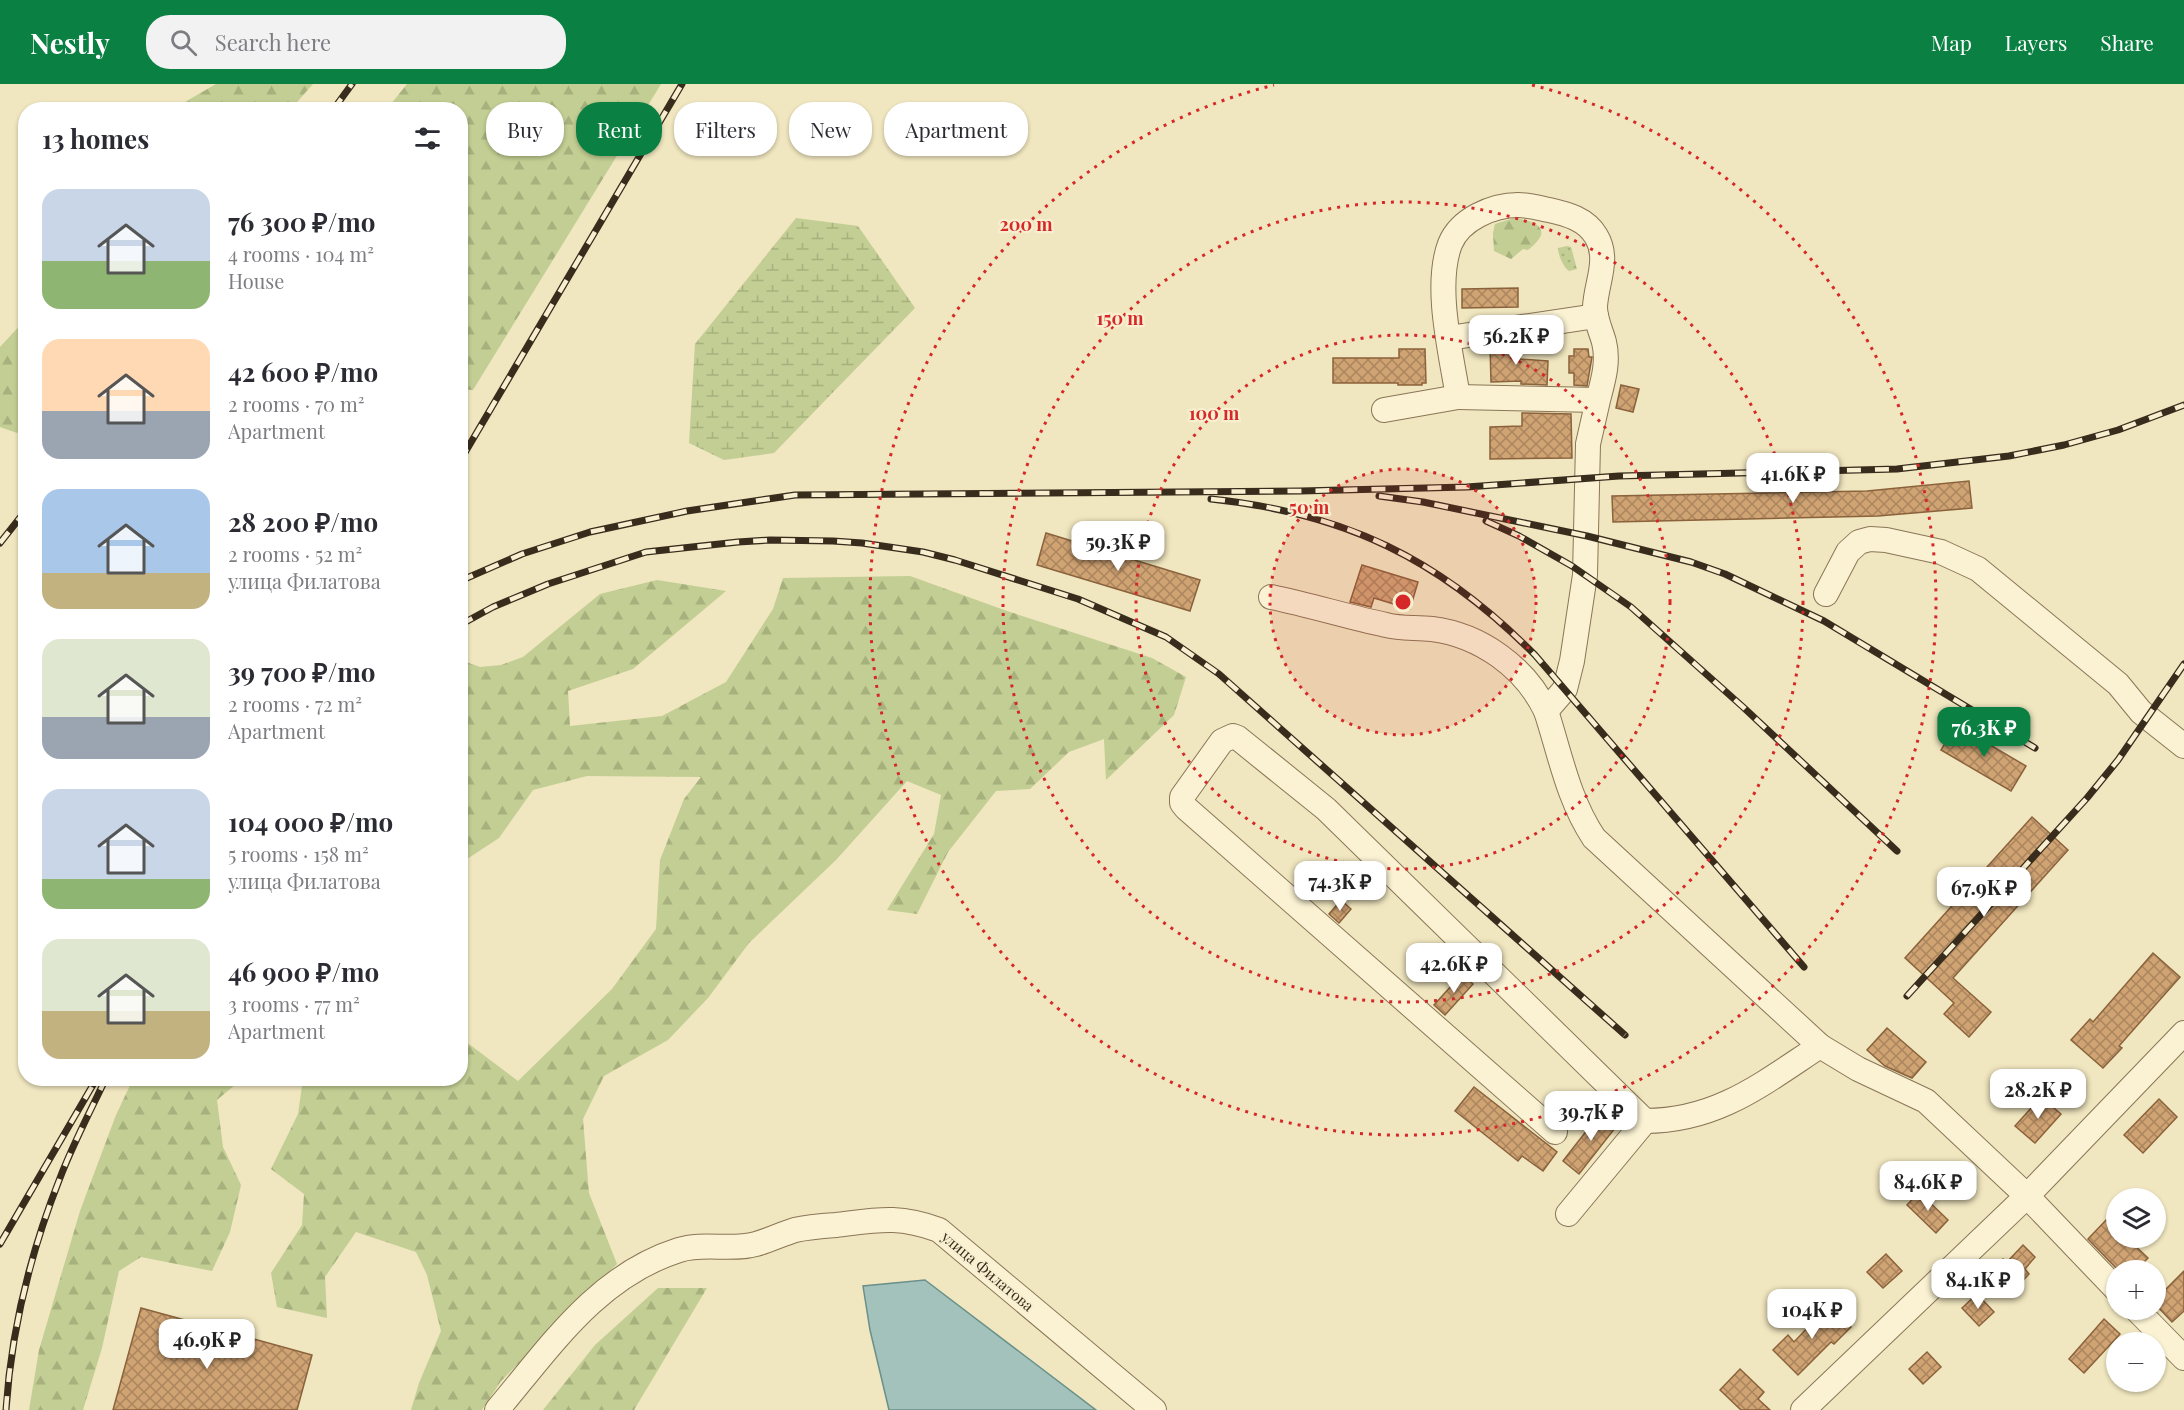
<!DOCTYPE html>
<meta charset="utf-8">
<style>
:root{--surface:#fff;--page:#f2f2f3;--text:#2b2b33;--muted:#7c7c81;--accent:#0b8043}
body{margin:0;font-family:"Playfair Display",serif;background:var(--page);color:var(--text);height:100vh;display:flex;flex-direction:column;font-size:22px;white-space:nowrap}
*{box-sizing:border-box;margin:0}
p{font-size:20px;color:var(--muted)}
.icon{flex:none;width:33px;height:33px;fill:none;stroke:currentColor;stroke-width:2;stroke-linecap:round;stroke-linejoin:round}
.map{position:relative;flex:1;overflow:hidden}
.panel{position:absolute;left:18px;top:18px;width:450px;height:984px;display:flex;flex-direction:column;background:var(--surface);border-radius:24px;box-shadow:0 2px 4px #0004}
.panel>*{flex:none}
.hud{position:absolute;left:486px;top:18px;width:570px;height:54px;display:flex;gap:12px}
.tools{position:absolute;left:2106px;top:1104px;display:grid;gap:12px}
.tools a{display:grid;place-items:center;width:60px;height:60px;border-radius:50%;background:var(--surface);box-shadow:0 2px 4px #0004;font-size:30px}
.price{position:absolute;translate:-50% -51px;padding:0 14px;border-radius:12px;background:#fff;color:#222;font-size:20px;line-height:39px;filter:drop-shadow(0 2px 3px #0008)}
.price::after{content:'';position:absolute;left:50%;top:36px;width:18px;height:14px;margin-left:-9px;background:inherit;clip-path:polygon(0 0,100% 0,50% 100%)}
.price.current{background:var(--accent);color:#fff}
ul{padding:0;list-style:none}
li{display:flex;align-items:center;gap:18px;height:150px;padding:0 24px}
li span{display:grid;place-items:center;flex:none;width:168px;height:120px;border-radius:18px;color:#555}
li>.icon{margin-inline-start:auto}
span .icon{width:72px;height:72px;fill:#fffc;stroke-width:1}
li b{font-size:26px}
h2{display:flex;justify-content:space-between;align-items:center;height:72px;padding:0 24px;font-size:26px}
.chip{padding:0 21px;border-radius:24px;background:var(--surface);box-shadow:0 2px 4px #0004;font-size:21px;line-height:54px}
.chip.current{background:var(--accent);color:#fff}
header{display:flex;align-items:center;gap:36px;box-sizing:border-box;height:84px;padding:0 30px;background:var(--accent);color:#fff}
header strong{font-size:28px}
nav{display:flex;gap:33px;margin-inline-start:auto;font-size:21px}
.search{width:420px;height:54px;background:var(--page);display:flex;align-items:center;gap:15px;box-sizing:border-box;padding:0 21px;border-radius:24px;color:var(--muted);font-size:22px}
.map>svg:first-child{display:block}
.grass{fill:url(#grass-dots)}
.forest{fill:url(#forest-firs)}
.wetland{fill:url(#wetland-marsh)}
.water{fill:#a3c2bb;stroke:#69908a;stroke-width:1.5}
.building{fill:url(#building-cross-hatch);stroke:#8a623b;stroke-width:1.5}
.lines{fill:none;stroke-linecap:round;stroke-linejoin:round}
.minor-casing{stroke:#8a7657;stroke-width:26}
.minor{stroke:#faf2d3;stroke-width:24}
.rail-casing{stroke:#382c1c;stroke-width:7}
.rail{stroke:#f7efcf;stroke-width:4.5;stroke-dasharray:14;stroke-linecap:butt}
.ring{fill:none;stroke:#d62828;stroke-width:3;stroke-dasharray:3 6}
.labels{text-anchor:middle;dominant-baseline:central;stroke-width:4.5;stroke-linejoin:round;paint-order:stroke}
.street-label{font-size:15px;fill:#382c1c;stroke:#f7efcf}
.centre{fill:#d62828;stroke:#f7efcf;stroke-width:3}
.ring-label{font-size:18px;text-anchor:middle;font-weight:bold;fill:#d62828;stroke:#f7efcf;stroke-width:4.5;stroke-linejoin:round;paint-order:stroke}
</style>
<header>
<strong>Nestly</strong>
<div class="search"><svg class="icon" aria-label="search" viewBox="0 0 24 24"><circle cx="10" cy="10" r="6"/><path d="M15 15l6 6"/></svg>Search here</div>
<nav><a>Map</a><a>Layers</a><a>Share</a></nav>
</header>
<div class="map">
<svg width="2184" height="1326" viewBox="0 0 2184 1326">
<defs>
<pattern id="grass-dots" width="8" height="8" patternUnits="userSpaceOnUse" patternTransform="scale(1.5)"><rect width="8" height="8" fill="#c2ce93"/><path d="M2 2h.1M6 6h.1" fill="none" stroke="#a7b17e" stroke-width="1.8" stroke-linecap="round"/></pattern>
<pattern id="forest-firs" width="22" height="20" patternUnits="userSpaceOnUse" patternTransform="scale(1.5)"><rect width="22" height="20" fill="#c2ce93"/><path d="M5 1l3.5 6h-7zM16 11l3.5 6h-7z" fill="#a7b17e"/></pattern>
<pattern id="wetland-marsh" width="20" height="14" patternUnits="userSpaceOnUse" patternTransform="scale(1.5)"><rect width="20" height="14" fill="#c2ce93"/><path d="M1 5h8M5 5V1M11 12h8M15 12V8" fill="none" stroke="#a7b17e"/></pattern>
<pattern id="building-cross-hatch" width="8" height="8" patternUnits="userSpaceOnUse" patternTransform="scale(1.5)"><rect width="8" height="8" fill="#d0a373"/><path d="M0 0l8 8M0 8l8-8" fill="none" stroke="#aa855e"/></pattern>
</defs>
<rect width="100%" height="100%" fill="#f0e6bf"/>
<path class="grass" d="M1567 162 1571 163 1577 185 1569 187C1563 183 1558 170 1558 164Z"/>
<g class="forest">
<path d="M216 0H313L291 25H175L178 22Z"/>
<path d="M407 0H661L473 306 460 305V26L387 25Z"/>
<path d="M1514 134C1538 137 1554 146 1528 166L1523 165 1511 175 1494 167 1493 149 1495 140Z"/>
<path d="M25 236V342L17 349 0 343V263Z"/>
<path d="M910 492 1007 527 1152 574 1186 593 1174 631 1106 696 1104 655 1069 668 1030 705 996 707 948 768 917 830 887 826 934 750 941 711 907 697 836 776 749 859 708 914 668 956 604 992 583 1035 589 1109 617 1180 501 1297 482 1326H411L419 1299 441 1247 427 1191 416 1168 356 1148 325 1193 327 1234 277 1223 271 1189 302 1141 304 1110 271 1085 298 1030 303 995 460 994 461 954 518 997 612 905 656 845 660 776 684 715 701 693 587 692 533 706 499 754 461 779 460 584 466 578 480 583 501 581 523 573 600 510 657 496 726 507 633 585 568 607 570 642 662 632 726 598 773 525 783 494Z"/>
<path d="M133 995H242L217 1016 223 1063 241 1101 230 1148 212 1187 141 1173 119 1187 102 1264 83 1326H29L39 1266 80 1127 116 1031Z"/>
<path d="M658 1204H707L634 1326H543L595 1261Z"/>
</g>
<path class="wetland" d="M796 134 858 142 915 224 774 369 724 376 689 359 695 260Z"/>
<path class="water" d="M925 1196 1096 1326H889L870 1246 863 1202Z"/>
<g class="building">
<path d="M1518 204V223L1462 224V205Z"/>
<path d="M1503 260H1520V275L1548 277 1547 301 1521 300V297L1491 298 1490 262Z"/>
<path d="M1399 265H1425L1426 299H1422V301H1398V299H1333V274H1399Z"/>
<path d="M1574 265H1588L1589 273H1592L1587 302 1574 301V289H1569V272H1574Z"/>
<path d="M1621 301 1639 305 1633 328 1616 324Z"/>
<path d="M1522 329 1571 330 1572 374 1490 375V343L1522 342Z"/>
<path d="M1969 397 1972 424 1878 432 1613 438 1612 412 1867 407Z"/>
<path d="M1046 449 1200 496 1190 527 1037 481Z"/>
<path d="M1362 481 1418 498 1410 525 1374 514 1371 523 1350 518Z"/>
<path d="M1956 641 2026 682 2011 707 1941 666Z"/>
<path d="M2032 733 2068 766 1953 894 1991 928 1969 953 1944 930 1954 919 1905 874Z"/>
<path d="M1341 816 1351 825 1339 839 1329 830Z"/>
<path d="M2153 869 2180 893 2119 962 2122 964 2103 984 2071 956 2090 935 2093 938Z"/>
<path d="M1462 890 1473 900 1445 931 1434 921Z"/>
<path d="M1887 944 1926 978 1912 994 1885 982 1867 966Z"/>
<path d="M1474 1003 1557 1068 1543 1087 1522 1072 1518 1077 1455 1027Z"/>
<path d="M2041 1013 2061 1030 2035 1059 2015 1042Z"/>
<path d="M2159 1015 2177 1033 2143 1069 2124 1051Z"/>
<path d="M1602 1027 1619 1039 1579 1090 1563 1077Z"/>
<path d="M1919 1108 1948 1136 1936 1149 1907 1121Z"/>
<path d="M2107 1135 2116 1144V1154H2127L2148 1174 2136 1186H2118L2088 1155Z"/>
<path d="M2023 1161 2035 1173 2025 1185 2029 1190 2015 1205 1994 1185 2003 1175 2007 1178Z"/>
<path d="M1886 1170 1902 1187 1883 1204 1867 1188Z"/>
<path d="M2184 1187V1227L2172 1238 2156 1221V1215Z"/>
<path d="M1977 1210 1994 1228 1979 1242 1962 1224Z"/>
<path d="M1829 1221 1851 1243 1834 1260 1831 1258 1798 1291 1773 1266 1788 1251 1794 1258Z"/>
<path d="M141 1224 312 1271 297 1326H113Z"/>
<path d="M2104 1235 2120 1250 2084 1289 2069 1275Z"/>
<path d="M1927 1268 1941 1283 1923 1300 1909 1285Z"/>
<path d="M1740 1285 1764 1308 1758 1315 1770 1326H1741L1720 1306Z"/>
</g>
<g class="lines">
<defs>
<g id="minor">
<path d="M1449 254 1596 232"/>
<path d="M1384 326 1458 313"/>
<path d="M1826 510 1848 468 1859 458 1870 455 1886 456 1941 468 1978 485 2118 600 2141 628 2184 662"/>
<path d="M1271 513C1310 521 1348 533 1386 541 1401 545 1417 543 1432 545 1480 551 1525 583 1546 627 1560 670 1568 715 1594 754L1820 962 1858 985 1926 1017 2027 1112 2116 1205"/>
<path d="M1546 627 1565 605 1572 577 1585 491 1588 360 1598 316 1458 313C1451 269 1434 202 1450 160 1460 135 1493 121 1518 121 1529 121 1539 124 1549 126 1567 130 1586 135 1596 152 1610 175 1596 199 1595 223 1595 235 1601 247 1604 258 1609 278 1603 297 1598 316"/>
<path d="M1555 1048 1186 724 1182 719V713L1222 657 1233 652 1238 654 1326 725 1645 1037C1717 1037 1762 1000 1820 962"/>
<path d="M1568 1130 1645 1037"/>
<path d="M2137 1226 2184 1274"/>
<path d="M497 1326C551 1262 597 1192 679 1166 704 1158 731 1167 756 1160 770 1156 782 1150 795 1146 808 1143 822 1142 836 1141 878 1136 898 1131 939 1146L1154 1326"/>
<path d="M1803 1326 2027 1112 2184 949"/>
</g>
</defs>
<use href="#minor" class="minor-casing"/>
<use href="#minor" class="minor"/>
<defs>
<g id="rail">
<path d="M333 26 352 0"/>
<path d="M460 377 682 0"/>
<path d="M1379 412 1423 418 1587 452 1691 478 1725 490 1824 537 2035 664"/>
<path d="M1211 415C1345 429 1440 475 1535 571L1804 883"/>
<path d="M1486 437 1519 452 1572 482 1631 523 1743 623 1897 767"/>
<path d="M0 459 26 426"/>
<path d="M460 497 522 470 590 448 687 427 795 411 1300 407 1467 403 1619 392 1897 385 2009 372 2064 361 2118 346 2184 321"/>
<path d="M460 541 493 523 548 500 646 468 738 458 770 456 833 457 862 459 923 468 955 476 1078 515 1166 553 1219 590 1625 951"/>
<path d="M1907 912 2087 714 2118 676 2184 580"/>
<path d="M0 1160 97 994"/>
<path d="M6 1326C11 1248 31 1167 60 1094 73 1060 90 1028 106 994"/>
</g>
</defs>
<use href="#rail" class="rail-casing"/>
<use href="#rail" class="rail"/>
</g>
<circle cx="1403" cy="518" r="133" fill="#d62828" fill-opacity=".12"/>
<g class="ring">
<circle cx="1403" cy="518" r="133"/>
<circle cx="1403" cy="518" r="267"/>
<circle cx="1403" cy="518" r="400"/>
<path d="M1532 1A533 533 0 1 1 1274 1"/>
</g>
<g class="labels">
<g class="street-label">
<text transform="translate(988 1187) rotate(40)">улица Филатова</text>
</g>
</g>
<circle cx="1403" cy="518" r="9" class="centre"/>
<g class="ring-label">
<text x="1026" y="147">200 m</text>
<text x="1120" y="241">150 m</text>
<text x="1214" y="336">100 m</text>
<text x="1309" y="430">50 m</text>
</g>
</svg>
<div class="tools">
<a><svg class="icon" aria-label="layers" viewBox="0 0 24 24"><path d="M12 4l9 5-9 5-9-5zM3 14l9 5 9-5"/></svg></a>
<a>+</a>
<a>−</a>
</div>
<b class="price" style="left:1516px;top:282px">56.2K ₽</b>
<b class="price" style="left:1793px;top:420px">41.6K ₽</b>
<b class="price" style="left:1118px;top:488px">59.3K ₽</b>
<b class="price current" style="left:1984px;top:674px">76.3K ₽</b>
<b class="price" style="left:1340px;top:828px">74.3K ₽</b>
<b class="price" style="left:1984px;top:834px">67.9K ₽</b>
<b class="price" style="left:1454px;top:910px">42.6K ₽</b>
<b class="price" style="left:2038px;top:1036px">28.2K ₽</b>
<b class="price" style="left:1591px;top:1058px">39.7K ₽</b>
<b class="price" style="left:1928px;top:1128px">84.6K ₽</b>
<b class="price" style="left:1978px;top:1226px">84.1K ₽</b>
<b class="price" style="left:1812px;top:1256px">104K ₽</b>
<b class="price" style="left:207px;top:1286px">46.9K ₽</b>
<div class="hud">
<a class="chip">Buy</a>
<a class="chip current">Rent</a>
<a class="chip">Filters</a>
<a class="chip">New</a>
<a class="chip">Apartment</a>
</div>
<section class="panel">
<h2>13 homes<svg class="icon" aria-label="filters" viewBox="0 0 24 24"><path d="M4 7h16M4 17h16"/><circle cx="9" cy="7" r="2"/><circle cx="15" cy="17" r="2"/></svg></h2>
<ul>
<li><span style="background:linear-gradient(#c9d6e8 60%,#8fb573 0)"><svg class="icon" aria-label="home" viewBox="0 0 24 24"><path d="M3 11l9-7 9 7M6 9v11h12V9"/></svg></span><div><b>76 300 ₽/mo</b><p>4 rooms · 104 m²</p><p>House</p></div></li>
<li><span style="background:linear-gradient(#ffd9b3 60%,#9aa5b1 0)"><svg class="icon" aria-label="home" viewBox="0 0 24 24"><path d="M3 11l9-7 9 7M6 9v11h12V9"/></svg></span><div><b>42 600 ₽/mo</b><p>2 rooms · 70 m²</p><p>Apartment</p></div></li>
<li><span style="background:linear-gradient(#a9c7e8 70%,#c2b280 0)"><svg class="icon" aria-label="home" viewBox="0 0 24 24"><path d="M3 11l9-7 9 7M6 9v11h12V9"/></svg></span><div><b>28 200 ₽/mo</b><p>2 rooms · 52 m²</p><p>улица Филатова</p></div></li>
<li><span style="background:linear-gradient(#dfe7d0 65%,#9aa5b1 0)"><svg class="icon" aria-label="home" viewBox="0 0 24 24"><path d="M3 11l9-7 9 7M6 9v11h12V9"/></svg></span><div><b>39 700 ₽/mo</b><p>2 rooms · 72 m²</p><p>Apartment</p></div></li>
<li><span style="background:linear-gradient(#c9d6e8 75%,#8fb573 0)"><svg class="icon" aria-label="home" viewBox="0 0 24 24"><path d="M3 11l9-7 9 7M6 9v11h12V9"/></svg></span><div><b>104 000 ₽/mo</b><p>5 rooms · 158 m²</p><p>улица Филатова</p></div></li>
<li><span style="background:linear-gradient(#dfe7d0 60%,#c2b280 0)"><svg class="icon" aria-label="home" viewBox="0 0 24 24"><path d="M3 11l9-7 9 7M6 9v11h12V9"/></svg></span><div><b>46 900 ₽/mo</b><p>3 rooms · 77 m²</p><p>Apartment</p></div></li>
</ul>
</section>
</div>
